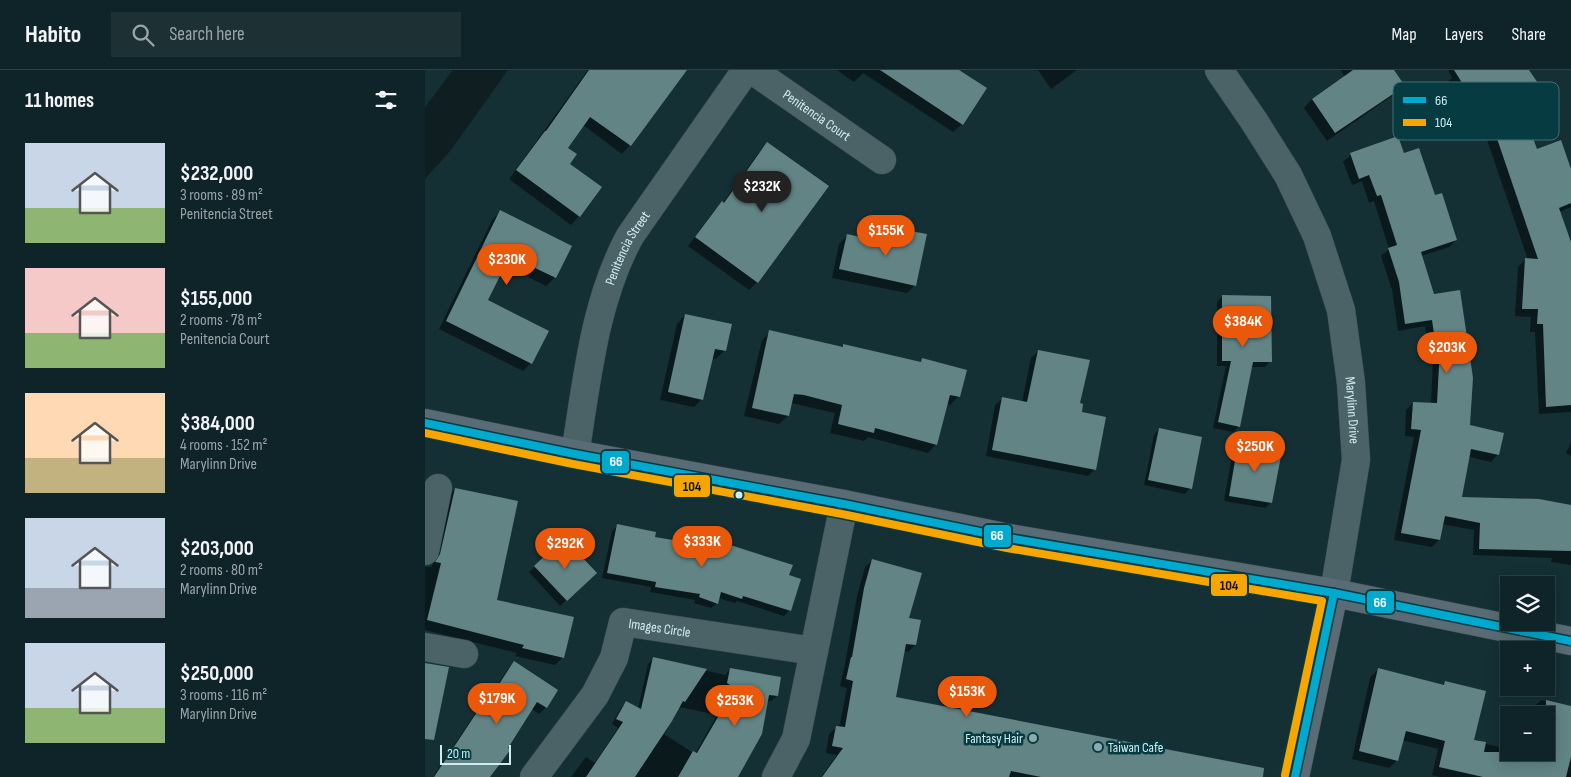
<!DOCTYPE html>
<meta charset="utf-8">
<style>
:root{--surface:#0f2428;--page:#1d3034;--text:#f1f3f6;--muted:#9ba4a8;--line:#2f4145;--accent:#ea580c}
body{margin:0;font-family:"Sofia Sans Condensed",sans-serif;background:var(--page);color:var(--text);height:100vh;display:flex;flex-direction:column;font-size:19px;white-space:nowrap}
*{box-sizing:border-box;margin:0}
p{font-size:16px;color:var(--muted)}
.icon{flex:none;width:28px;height:28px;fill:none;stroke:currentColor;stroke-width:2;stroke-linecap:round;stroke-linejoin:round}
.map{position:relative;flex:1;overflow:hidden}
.panel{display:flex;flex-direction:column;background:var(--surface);width:425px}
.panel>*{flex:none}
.fabs{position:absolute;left:1075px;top:506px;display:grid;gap:10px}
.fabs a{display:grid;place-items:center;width:55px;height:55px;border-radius:0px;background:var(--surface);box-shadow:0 2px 12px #0003,0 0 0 1px var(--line);font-size:25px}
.scale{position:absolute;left:15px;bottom:12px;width:71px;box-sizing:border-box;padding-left:5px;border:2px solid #ceecf2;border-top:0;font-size:14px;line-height:18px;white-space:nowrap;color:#ceecf2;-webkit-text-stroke:4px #073b42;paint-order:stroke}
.price{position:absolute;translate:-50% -42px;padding:0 11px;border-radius:18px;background:var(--accent);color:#fff;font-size:16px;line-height:32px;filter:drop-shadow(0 1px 2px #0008)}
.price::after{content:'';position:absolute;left:50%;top:30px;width:15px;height:11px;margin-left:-8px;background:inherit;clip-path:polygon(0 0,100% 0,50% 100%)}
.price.on{background:#222;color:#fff}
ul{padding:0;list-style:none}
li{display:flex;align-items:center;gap:15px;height:125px;padding:0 25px}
li span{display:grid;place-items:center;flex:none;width:140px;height:100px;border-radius:0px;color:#555}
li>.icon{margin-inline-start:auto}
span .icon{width:60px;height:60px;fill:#fffc;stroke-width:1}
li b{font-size:21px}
h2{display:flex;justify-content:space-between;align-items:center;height:60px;padding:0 25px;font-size:21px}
header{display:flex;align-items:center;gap:30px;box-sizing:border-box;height:70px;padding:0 25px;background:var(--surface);border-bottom:1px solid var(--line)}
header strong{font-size:24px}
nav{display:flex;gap:28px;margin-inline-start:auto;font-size:18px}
.search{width:350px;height:45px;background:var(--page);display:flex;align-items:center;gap:12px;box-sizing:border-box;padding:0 18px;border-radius:0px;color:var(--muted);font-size:19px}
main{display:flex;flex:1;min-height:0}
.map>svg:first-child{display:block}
.water{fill:#0f1e21}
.shadow{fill:#0007;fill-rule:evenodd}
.building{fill:#628485}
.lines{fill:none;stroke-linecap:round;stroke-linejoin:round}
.minor-casing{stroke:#364a4f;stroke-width:29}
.major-casing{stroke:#364a4f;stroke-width:29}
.minor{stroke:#4b6267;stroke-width:28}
.major{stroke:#596c75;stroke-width:28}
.bus-1-casing{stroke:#073b42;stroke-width:11}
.bus-2-casing{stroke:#073b42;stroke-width:11}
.bus-1{stroke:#00a9ce;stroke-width:8}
.bus-2{stroke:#f7a600;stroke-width:8}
.bus-dot{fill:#ceecf2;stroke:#073b42;stroke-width:2}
.poi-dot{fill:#8daab0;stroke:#073b42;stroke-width:2}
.labels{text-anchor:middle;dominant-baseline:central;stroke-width:5;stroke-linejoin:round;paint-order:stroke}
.street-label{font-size:14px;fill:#ceecf2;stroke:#073b42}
.poi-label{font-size:14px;fill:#ceecf2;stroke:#073b42;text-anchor:end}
.key{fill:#073b42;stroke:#437077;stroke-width:1}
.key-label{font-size:14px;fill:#ceecf2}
.line-badge{stroke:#073b42;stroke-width:2}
.badge-label{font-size:14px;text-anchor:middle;font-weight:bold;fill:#fff}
.pale-badge-label{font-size:14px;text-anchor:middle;font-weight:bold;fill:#111}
</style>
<header>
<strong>Habito</strong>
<div class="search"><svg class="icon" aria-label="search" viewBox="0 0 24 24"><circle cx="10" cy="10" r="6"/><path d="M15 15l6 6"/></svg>Search here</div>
<nav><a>Map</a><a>Layers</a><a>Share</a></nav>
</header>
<main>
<section class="panel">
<h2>11 homes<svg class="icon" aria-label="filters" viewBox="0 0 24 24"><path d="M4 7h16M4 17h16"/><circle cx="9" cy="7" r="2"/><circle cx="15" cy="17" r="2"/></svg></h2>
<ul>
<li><span style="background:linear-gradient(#c9d6e8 65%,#8fb573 0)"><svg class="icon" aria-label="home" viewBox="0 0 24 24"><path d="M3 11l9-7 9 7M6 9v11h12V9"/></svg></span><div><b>$232,000</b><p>3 rooms · 89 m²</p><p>Penitencia Street</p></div></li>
<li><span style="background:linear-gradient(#f6c9c9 65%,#8fb573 0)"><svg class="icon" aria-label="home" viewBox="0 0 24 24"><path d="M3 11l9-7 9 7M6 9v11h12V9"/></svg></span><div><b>$155,000</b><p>2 rooms · 78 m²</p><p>Penitencia Court</p></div></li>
<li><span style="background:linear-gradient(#ffd9b3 65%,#c2b280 0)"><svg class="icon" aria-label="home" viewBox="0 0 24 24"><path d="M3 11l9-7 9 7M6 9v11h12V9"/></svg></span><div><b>$384,000</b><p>4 rooms · 152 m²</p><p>Marylinn Drive</p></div></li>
<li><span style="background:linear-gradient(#c9d6e8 70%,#9aa5b1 0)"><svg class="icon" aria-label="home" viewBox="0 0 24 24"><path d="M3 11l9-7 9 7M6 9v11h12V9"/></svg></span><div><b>$203,000</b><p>2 rooms · 80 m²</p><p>Marylinn Drive</p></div></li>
<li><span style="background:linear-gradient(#c9d6e8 65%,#8fb573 0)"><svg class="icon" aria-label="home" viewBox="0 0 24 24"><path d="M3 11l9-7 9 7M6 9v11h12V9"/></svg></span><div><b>$250,000</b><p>3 rooms · 116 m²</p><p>Marylinn Drive</p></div></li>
</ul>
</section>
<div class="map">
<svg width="1146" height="707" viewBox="0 0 1146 707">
<rect width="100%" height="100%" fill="#143035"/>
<path class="water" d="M28 0H83L26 80 0 109V37Z"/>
<g class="shadow">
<path d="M163 0H261L205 75 197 84 158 55 141 78 154 146 146 155 84 109Z"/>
<path d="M412 0H532L537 54 528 62 438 3 429 12Z"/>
<path d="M613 0H652L626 19Z"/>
<path d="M918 0H968L978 15 970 24 902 71 879 38 887 29 920 7 916 1Z"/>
<path d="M1023 0H1103L1113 16 1105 24 1094 31 1111 80 1146 102V137L1134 142 1146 176V342L1114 344 1110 262H1105L1106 247 1090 246 1093 197 1100 190H1103L1057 55 1045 62 1032 41 1038 35 1023 12 1027 8Z"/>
<path d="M343 73 332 212 324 220 263 176 289 141 298 133 334 82Z"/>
<path d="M926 85H978L1009 126 1031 170 1024 177 996 186 1043 356 1073 384 1066 392 1044 387 1035 428 1146 437V495L1126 492 1127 488 1048 485 1049 460 1017 454 1014 470 1007 477 969 470 989 367 980 366 981 340 988 333 1006 334 1008 284H1004L1000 256 973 261 967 220 956 186 964 179 949 131 944 133 937 111 927 115 918 92Z"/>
<path d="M75 142 145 176 130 207 121 216 79 195 61 231 106 293 98 301 14 259 67 150Z"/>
<path d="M474 160 490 215 482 223 407 208 414 174 422 166 465 175 466 168Z"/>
<path d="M797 226 845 291 840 297H826L814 356 808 362 788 358 801 296H792V232Z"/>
<path d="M260 245 300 280 291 289 286 288 277 329 269 337 235 330 252 254Z"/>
<path d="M345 262 416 278 419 275 494 293 498 290 534 326 525 335 522 334 511 374 503 383 443 367 439 371 405 363 410 343 366 333 363 346 354 354 319 346 337 270Z"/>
<path d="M613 281 653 334 670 399 663 406 561 386 570 335 577 329 597 332 606 288Z"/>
<path d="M734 359 765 418 760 424 719 415 729 365Z"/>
<path d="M1146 372V386L1141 383Z"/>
<path d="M814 374 855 382 846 433 840 438 799 431 808 380Z"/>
<path d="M30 419 70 531 138 587 130 595 90 586 92 583 0 560V497H6L8 494 22 427Z"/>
<path d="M192 456 228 469 298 480 303 475 363 506 365 540 359 546 312 531 310 533 293 528 292 533 286 538 269 533 270 530 225 522 226 517 177 508 187 461Z"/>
<path d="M139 470 170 503 135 536 104 502Z"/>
<path d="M448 490 483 549 490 575 483 582 479 581 469 628 814 707H396L412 685 401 683 404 664 412 657 414 658 422 618 415 616 420 594 432 526 440 497Z"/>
<path d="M229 588 300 605 305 599 352 626 346 631H342L312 707H146L161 687 170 693 193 658 187 654 196 638 201 632 213 639 223 594ZM254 637 292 645 270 684 239 664Z"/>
<path d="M89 593 132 620 121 637 114 644 107 639 63 707H8L54 638 60 631 61 632 83 599Z"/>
<path d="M953 599 1017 616 1020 613 1048 671 1084 679V682H1121V645H1106L1108 638 1116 630 1146 637V707H1015L1007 705 1013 679 977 670 972 690 964 698 927 689 945 608Z"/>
</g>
<g class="building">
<path d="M164 0H262L206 76 165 47 143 78 152 84 145 94 177 117 155 147 91 100 120 61H121Z"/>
<path d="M455 0H534L562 18 538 55Z"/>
<path d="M928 0H969L980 16 910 63 887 29Z"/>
<path d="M1029 0H1104L1115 16 1094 29 1112 79 1136 70 1146 99V133L1134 138 1146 172V335L1121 337 1118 254H1112L1113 239H1097L1100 188 1113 189 1065 48 1054 55 1039 32 1046 27Z"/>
<path d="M973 66 979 83 994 78 1010 125 1017 123 1032 170 996 182 1009 224 1035 220 1048 308 1045 355 1079 363 1074 385 1046 379 1037 427 1114 429 1146 435V481L1054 479 1055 453 1020 446 1015 470 976 463 996 360 986 359 988 332 1012 333 1015 277 1011 278 1007 250 980 254 974 212 963 178 972 175 956 125 952 126 944 105 934 109 925 83Z"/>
<path d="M342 72 404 116 333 213 270 167 297 131 299 133Z"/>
<path d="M75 140 147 176 131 208 85 186 63 230 124 261 107 294 21 251Z"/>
<path d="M474 159 502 164 491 216 414 199 422 164 470 175Z"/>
<path d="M797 225 846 226 847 292H828L815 357 793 352 806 291H797Z"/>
<path d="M260 244 307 254 301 281 290 279 278 330 243 322Z"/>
<path d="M344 260 418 277V274L496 292 497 288 542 300 535 327 525 325 512 375 450 358 449 363 413 354 417 335 379 325 369 324 364 346 327 338Z"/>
<path d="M613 280 665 290 655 333 658 334 657 342 681 347 671 400 567 380 577 327 602 332Z"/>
<path d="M734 358 777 367 767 419 723 410Z"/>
<path d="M813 373 857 381 847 433 804 426Z"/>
<path d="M30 418 93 431 72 530 149 547 139 588 97 578 99 575 2 550 16 493 10 492 15 484Z"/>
<path d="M192 454 231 462 230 467 301 479 302 474 368 495 364 505 376 509 366 541 318 526 317 529 296 522 293 534 274 527 275 524 230 517 231 512 182 503Z"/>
<path d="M139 468 172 503 142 531 109 496Z"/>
<path d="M447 489 497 503 484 548 496 550 491 575 481 574 471 627 839 698 838 707H616L586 701 584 707H397L418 678 407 676 411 656 420 657 428 611 421 609 426 587H427L439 518Z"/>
<path d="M228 587 282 599 260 632 258 631 247 651 210 707H161L198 652 191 649 201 631 216 639Z"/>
<path d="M89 591 133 620 122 638 112 632 83 678 86 679 65 707H9L60 630 63 631Z"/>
<path d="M0 593 24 597 9 670 0 669Z"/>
<path d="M305 598 356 607 353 626 344 625 337 664 313 707H253L268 681 272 683 297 640H295L308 617 302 613Z"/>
<path d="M953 598 1019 615 1020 611 1061 621 1049 670 1061 672 1059 682H1121V630L1146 636V687L1141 707H1058L1014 697 1020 671 981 661 973 691 934 681Z"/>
</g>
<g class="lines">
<defs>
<g id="minor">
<path id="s1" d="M327 0 457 90"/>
<path id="s2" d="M794 0 829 51 863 105 892 166 916 240 926 313 931 390 909 523"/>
<path id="s3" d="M150 384C162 311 169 232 205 166L321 0"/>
<path d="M0 481 13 418"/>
<path d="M0 577 39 584"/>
<path id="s4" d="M109 707 170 625 189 588 198 552 389 581"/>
<path d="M351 707 371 669 419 434"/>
</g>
<g id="major">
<path d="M0 353 150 384 419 434 584 468 909 523 1146 571"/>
<path d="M870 707 909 523"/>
</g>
</defs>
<use href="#minor" class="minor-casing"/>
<use href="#major" class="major-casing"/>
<use href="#minor" class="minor"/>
<use href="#major" class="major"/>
<defs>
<g id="bus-1">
<path d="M0 353 150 384 419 434 584 468 909 523 1146 571"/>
<path d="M870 707 909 523"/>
</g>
<path id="bus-2" d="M0 363 148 394 417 444 582 478 897 531 860 705"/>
</defs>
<use href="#bus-1" class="bus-1-casing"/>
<use href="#bus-2" class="bus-2-casing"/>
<use href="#bus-1" class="bus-1"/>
<use href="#bus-2" class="bus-2"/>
</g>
<circle class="bus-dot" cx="314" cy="425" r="4.5"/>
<g class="poi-dot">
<circle cx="608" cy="668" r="5"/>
<circle cx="673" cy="677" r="5"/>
</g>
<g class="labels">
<g class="street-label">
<text stroke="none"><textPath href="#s1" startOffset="79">Penitencia Court</textPath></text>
<text stroke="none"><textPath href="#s3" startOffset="214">Penitencia Street</textPath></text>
<text stroke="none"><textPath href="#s2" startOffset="372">Marylinn Drive</textPath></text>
<text stroke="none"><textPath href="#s4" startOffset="218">Images Circle</textPath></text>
</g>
<g class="poi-label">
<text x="598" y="668">Fantasy Hair</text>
<text x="683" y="677" text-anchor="start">Taiwan Cafe</text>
</g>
</g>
<rect x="968" y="12" width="166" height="58" rx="8" class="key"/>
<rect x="978" y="27" width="23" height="6" fill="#00a9ce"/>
<rect x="978" y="49" width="23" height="7" fill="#f7a600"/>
<g class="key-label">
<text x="1010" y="35">66</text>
<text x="1010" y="57">104</text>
</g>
<g class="line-badge">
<rect x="176" y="380" width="29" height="24" rx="5" fill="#00a9ce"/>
<rect x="248" y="404" width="38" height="24" rx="5" fill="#f7a600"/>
<rect x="558" y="454" width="29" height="24" rx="5" fill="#00a9ce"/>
<rect x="785" y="503" width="38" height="24" rx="5" fill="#f7a600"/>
<rect x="941" y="520" width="29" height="24" rx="5" fill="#00a9ce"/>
</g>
<g class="badge-label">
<text x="191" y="396">66</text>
<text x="572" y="470">66</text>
<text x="955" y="537">66</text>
</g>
<g class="pale-badge-label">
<text x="267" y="421">104</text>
<text x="804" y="520">104</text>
</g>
</svg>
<div class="fabs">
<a><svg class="icon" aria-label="layers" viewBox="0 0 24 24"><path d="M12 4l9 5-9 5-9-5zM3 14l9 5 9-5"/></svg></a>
<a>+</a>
<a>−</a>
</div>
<div class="scale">20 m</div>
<b class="price on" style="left:337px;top:143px">$232K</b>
<b class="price" style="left:461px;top:187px">$155K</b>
<b class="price" style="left:82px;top:216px">$230K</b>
<b class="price" style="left:818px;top:278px">$384K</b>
<b class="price" style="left:1022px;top:304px">$203K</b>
<b class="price" style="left:830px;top:403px">$250K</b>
<b class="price" style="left:277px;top:498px">$333K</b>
<b class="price" style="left:140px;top:500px">$292K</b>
<b class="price" style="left:542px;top:648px">$153K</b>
<b class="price" style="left:72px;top:655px">$179K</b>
<b class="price" style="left:310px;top:657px">$253K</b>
</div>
</main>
